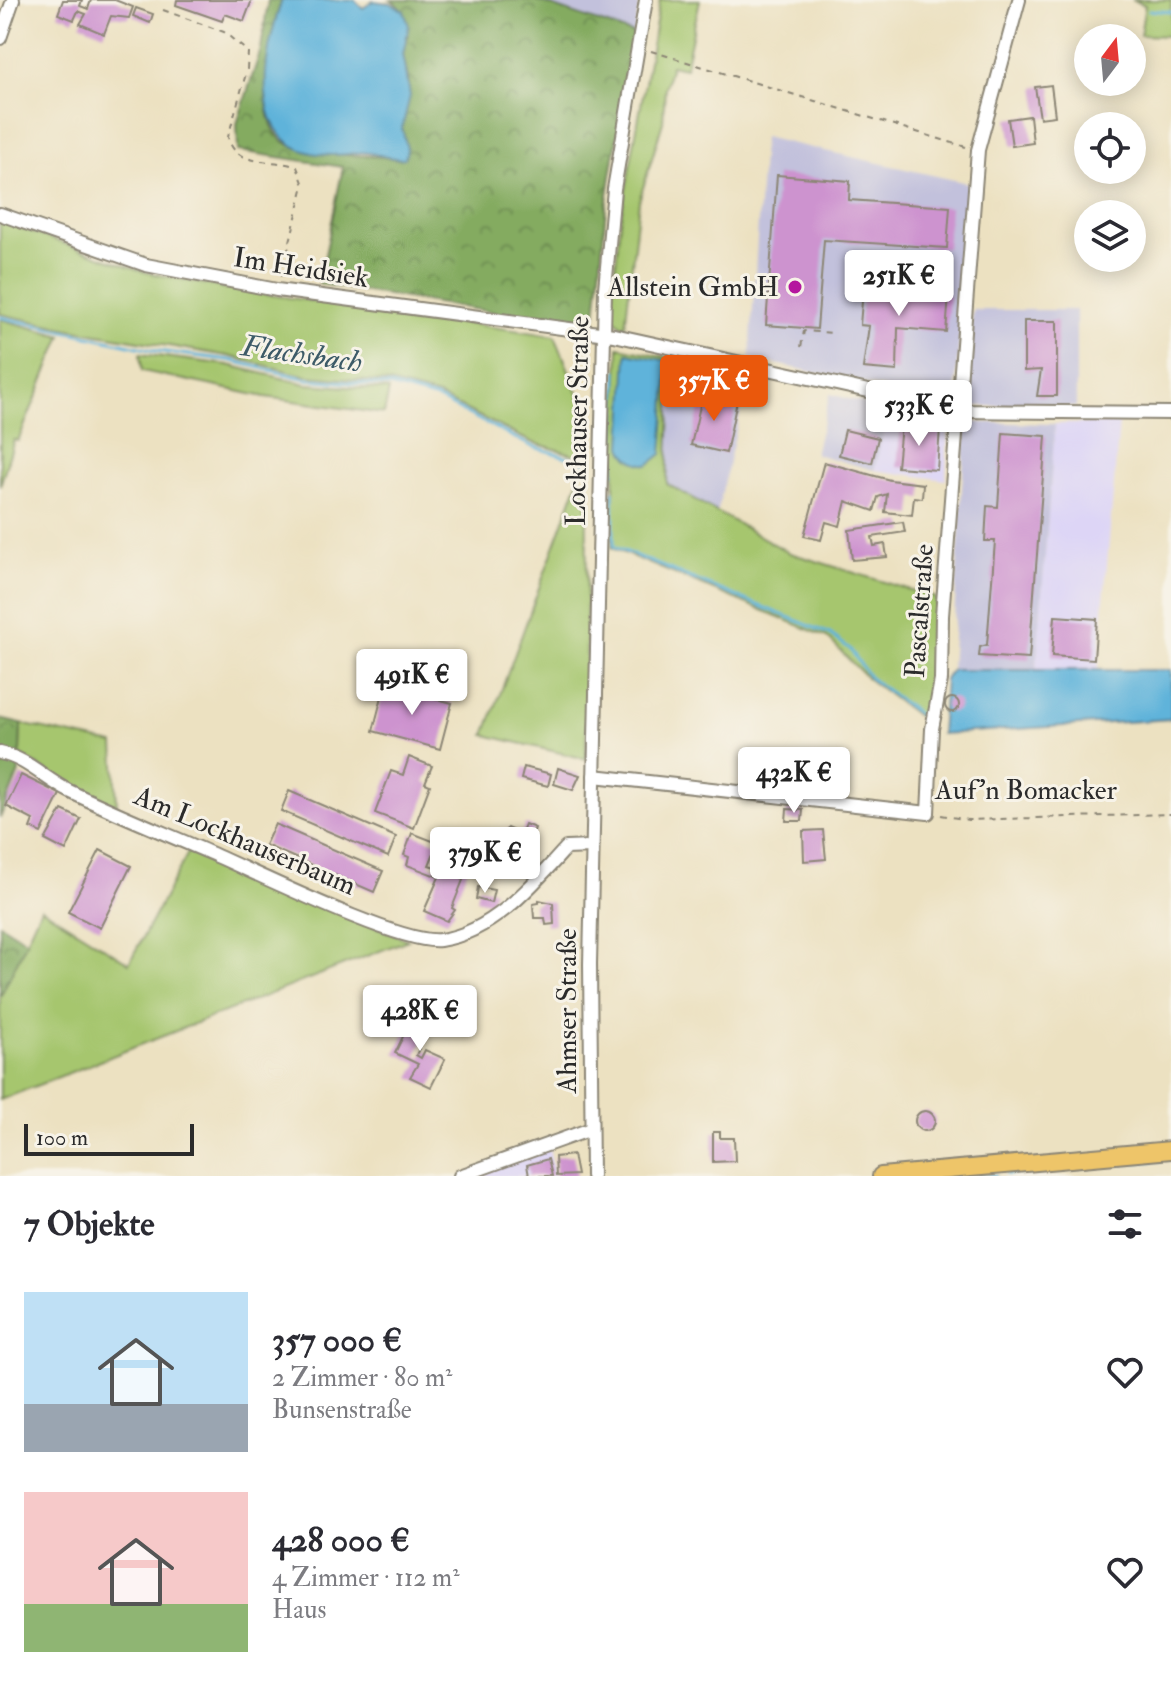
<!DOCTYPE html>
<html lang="de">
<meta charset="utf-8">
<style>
:root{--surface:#fff;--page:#f7f7f7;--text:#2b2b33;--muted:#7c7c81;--accent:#ea580c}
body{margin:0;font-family:"IM FELL Double Pica",serif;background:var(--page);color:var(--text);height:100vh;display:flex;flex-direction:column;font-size:30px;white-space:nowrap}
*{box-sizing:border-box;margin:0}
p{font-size:26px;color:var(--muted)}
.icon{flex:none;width:44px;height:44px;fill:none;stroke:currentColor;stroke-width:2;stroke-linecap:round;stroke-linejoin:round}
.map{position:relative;height:1176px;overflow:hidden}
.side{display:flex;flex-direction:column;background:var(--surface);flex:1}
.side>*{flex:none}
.needle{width:52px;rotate:16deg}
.buttons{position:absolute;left:1074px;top:24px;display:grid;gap:16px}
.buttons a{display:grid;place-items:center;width:72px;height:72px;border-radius:50%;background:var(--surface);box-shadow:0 4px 20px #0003;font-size:40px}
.scale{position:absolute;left:24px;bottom:20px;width:170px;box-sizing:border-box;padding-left:8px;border:4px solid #2b2b2b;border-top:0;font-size:22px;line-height:28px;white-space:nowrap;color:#2b2b2b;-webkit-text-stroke:6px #f7f3e8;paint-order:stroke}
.price{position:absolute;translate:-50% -68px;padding:0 18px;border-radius:8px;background:#fff;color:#222;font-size:26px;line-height:52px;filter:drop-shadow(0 2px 4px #0008)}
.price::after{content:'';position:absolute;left:50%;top:48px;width:24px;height:18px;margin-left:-12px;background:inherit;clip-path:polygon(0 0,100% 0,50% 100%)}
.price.current{background:var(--accent);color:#fff}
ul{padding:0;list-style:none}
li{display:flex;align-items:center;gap:24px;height:200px;padding:0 24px}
li span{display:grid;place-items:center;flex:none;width:224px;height:160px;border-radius:0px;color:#555}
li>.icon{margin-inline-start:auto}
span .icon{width:96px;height:96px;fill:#fffc;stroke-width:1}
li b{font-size:34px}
h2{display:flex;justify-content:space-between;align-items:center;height:96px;padding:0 24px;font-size:34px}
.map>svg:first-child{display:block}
.built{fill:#ddd5f6}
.industrial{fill:#c2c1dc}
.grass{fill:#a6c66e;stroke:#68784c;stroke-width:2}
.forest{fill:url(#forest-crowns);stroke:#586b46;stroke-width:2}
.water{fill:#5eb3da;stroke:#446f82;stroke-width:2}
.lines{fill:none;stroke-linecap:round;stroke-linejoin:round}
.stream{stroke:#5eb3da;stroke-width:3}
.building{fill:#cd93cf}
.minor-casing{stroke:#8c8676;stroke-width:16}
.major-casing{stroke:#8c8676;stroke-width:20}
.path{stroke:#8c8676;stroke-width:2;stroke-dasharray:6 6;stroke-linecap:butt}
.minor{stroke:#fff;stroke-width:12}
.major{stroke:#eec569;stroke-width:16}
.poi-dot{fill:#b5179e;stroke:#f7f3e8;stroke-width:3}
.labels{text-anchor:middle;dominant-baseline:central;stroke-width:6;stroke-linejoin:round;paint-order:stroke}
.street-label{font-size:28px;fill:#2b2b2b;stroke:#f7f3e8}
.poi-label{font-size:28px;fill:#2b2b2b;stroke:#f7f3e8;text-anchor:end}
.water-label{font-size:30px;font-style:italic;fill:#3d5b68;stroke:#f7f3e8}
</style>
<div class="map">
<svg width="1171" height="1176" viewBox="0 0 1171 1176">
<defs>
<pattern id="forest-crowns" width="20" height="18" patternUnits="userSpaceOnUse" patternTransform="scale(2)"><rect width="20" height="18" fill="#84ab61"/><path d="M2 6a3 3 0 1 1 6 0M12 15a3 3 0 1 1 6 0" fill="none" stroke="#6c8b50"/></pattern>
</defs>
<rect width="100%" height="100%" fill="#f7f3e8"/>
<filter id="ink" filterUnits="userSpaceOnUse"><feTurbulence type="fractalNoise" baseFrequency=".0125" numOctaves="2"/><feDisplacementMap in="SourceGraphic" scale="16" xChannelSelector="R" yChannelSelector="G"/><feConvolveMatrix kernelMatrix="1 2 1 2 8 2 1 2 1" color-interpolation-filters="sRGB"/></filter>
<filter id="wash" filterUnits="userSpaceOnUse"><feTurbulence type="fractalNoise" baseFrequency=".006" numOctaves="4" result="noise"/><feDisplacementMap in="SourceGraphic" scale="32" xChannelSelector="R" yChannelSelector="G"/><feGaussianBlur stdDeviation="1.8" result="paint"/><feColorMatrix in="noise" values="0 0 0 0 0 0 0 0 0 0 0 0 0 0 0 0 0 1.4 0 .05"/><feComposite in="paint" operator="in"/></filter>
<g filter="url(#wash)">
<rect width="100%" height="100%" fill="#ece1c1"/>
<g class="built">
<path d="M889 410 948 421 946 480 874 470Z"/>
<path d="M1119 423 1098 670H1036L1055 424Z"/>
<path d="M549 1147 554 1176H473Z"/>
</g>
<g class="industrial">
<path d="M534 0H640L634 34Z"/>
<path d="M763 137 972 184 955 394 946 402 750 358Z"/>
<path d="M973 310H1076V407L974 406 965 396Z"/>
<path d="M672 358 749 375 717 513 667 484Z"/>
<path d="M830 394 889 410 874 470 815 454Z"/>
<path d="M966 422 1055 424 1036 670H951Z"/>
</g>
<g class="grass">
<path d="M660 0H700L685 68 671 65 665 87 663 122 639 201 625 328 611 316 620 222Z"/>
<path d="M1132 0H1171V36L1140 35 1145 5Z"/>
<path d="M0 221 145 272 229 289 555 336 588 417 586 458 531 442 438 396 389 383 307 376 228 356 74 330 0 314Z"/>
<path d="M0 319 62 336 18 441 14 440 0 486Z"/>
<path d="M619 347 672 358 667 484 790 553 936 598 937 682 928 724 867 678 827 637 612 548Z"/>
<path d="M140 354 228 365 306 384 389 390 384 414 265 397 142 371Z"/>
<path d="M578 482 587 484 586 759 485 735Z"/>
<path d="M21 724 114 744 117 805 62 781 20 754Z"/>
<path d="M190 849 408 940 0 1100V997L41 908 129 963Z"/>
</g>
<g class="forest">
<path d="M268 0H282C270 30 250 128 290 145 324 160 363 152 399 159L407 149 402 128 409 84 403 54 408 36 399 6 391 0H534L634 34 606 207 596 316 584 327 319 284 343 167 238 151 237 124 261 49Z"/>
<path d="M0 719 21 724 19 772 0 818Z"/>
<path d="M0 924 27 941 0 997Z"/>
</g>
<g class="water">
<path d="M282 0H355L363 8 373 1 390 3 404 11 409 26 403 54 410 96 402 128 407 149 405 158C389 161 373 150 356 153 247 170 257 73 282 0Z"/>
<path d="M627 353 669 361 662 454 648 465C635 463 626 459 622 446Z"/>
<path d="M951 670H1171V719L941 734 945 680Z"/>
</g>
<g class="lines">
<g class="stream">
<path d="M1149 10 1171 12"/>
<path d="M0 317 157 351 229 360 307 379 390 386 438 399 531 446 587 463"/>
<path d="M613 473 617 371"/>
<path d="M613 491 614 547 830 634 850 649 869 677 926 720"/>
<path d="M1007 1174 1161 1160"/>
<path d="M978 1176 995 1175"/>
</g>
</g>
<g id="blocks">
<g class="building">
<path d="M63 0H82L80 6 88 9 91 0H115L133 7 129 18 111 16 104 34 80 24 86 14 78 11 74 20 58 14Z"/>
<path d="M177 0H252L244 21 225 14 222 21 176 5Z"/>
<path d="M136 8 153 14 150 23 133 16Z"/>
<path d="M1051 85 1055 116 1040 118 1035 87Z"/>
<path d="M1030 116 1033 143 1012 146 1008 119Z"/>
<path d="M777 175 850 181 849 200 950 207 947 248 824 240 817 329 766 325Z"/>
<path d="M873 280 940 285 939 295 949 296 946 332 898 328 897 371 863 368 869 326 860 325 863 290H872Z"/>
<path d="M1024 321H1057V396H1037L1041 370 1024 371Z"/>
<path d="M703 393 737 401 726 453 691 445Z"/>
<path d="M901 425 940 428 937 470 897 467Z"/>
<path d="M845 430 878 438 872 463 839 455Z"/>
<path d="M1003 433 1046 436 1029 659 979 656 980 647 987 645 995 541H985L987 506 998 507Z"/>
<path d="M824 462 890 480 923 484 922 498 914 497 912 515 885 512 887 494 878 497 874 511 846 501 840 526 826 522 821 540 804 536Z"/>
<path d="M903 522 905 532 872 537 874 546 885 544 887 557 852 560 849 530Z"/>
<path d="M1055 616 1097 619 1094 659 1052 656Z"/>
<path d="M385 685 452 703 440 749 373 731Z"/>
<circle cx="952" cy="705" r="7"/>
<path d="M409 757 432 766 425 783 430 785 414 828 375 813 391 771 403 775Z"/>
<path d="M524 767 551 774 548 786 521 779Z"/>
<path d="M558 768 580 775 573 790 554 784Z"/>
<path d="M21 775 60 794 41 833 30 828 33 820 6 806Z"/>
<path d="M289 791 396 837 388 857 281 811Z"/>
<path d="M787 809 803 810 802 821H786Z"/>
<path d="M62 810 81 819 66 851 45 840Z"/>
<path d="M275 824 383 871 374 892 265 845Z"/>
<path d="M525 824 535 828 525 854 500 844 507 828 521 834Z"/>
<path d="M823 830 826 859 804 861 803 831Z"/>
<path d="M412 833 438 843 429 865 442 869 450 848 472 857 452 908 455 910 447 921 424 911 439 877 407 865 409 857 404 855Z"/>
<path d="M100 850 131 866 100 928 68 912Z"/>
<path d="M478 887 494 890 491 903 476 899Z"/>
<path d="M539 900 553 903 554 924 546 925 545 918H534L533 904 539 903Z"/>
<path d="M442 999 470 1012 461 1032 433 1018Z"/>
<path d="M412 1018 430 1026 416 1055 421 1058 425 1050 445 1059 431 1087 410 1077 418 1064 395 1053Z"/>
<circle cx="925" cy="1121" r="10"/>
<path d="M713 1132H720V1138H734L735 1161 713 1162Z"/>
<path d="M573 1155 577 1175 556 1176 555 1157Z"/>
<path d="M548 1159 552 1176H529L527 1165Z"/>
</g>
</g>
</g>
<g filter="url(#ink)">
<use href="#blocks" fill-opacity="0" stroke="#8c8676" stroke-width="2"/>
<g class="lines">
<defs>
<g id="minor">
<path d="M0 38 13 0"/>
<path d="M0 214 146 265 277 290 614 335 959 411 1171 413"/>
<path d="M0 753C26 758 45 779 69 791 114 813 162 832 208 852 252 871 401 945 440 940 492 933 533 885 566 848L592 847"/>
<path d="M594 776 928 813 932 729 941 680 942 616 978 150 1019 0"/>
<path d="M460 1176 591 1129"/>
<path d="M592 1176 590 964 605 289 614 189 646 0"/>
</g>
<path id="major" d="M881 1176 1171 1150"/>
</defs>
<use href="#minor" class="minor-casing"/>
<use href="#major" class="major-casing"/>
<g class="path">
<path d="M163 10 224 32 248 52 247 70 228 137C236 169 271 157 297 167L304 185 281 278"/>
<path d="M651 51 966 147"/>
<path d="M801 347 804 331 833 333"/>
<path d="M941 815 968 820 1171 814"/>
</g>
<use href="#minor" class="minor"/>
<use href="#major" class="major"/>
</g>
</g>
<circle class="poi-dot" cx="795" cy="287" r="8"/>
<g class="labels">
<g class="street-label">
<text transform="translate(301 268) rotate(9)">Im Heidsiek</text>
<text transform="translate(578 421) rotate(-89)">Lockhauser Straße</text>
<text transform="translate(920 611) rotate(-86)">Pascalstraße</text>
<text x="1026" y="790">Auf'n Bomacker</text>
<text transform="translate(245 841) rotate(23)">Am Lockhauserbaum</text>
<text transform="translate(567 1011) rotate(-90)">Ahmser Straße</text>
</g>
<g class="poi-label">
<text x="779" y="287">Allstein GmbH</text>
</g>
<g class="water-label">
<text transform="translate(302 354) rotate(8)">Flachsbach</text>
</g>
</g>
</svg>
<div class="buttons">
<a><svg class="needle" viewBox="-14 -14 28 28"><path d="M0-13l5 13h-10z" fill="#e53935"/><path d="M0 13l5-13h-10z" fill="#7c7c81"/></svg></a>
<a><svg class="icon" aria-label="locate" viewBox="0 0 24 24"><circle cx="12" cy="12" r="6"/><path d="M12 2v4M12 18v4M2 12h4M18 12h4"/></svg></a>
<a><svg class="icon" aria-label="layers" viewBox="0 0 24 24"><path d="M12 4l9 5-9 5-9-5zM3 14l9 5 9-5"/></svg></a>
</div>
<div class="scale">100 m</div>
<b class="price" style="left:899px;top:318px">251K €</b>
<b class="price current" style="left:714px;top:423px">357K €</b>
<b class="price" style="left:919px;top:448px">533K €</b>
<b class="price" style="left:412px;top:717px">491K €</b>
<b class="price" style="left:794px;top:815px">432K €</b>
<b class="price" style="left:485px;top:895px">379K €</b>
<b class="price" style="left:420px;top:1053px">428K €</b>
</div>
<section class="side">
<h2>7 Objekte<svg class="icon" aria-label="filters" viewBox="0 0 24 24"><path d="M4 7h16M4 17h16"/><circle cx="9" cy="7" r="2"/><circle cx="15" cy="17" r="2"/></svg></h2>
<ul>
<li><span style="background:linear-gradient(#bfe0f5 70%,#9aa5b1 0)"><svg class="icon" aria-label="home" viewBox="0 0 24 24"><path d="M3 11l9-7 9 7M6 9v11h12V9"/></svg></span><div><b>357 000 €</b><p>2 Zimmer · 80 m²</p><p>Bunsenstraße</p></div><svg class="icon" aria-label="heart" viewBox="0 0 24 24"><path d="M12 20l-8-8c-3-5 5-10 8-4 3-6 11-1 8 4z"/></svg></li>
<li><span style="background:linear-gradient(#f6c9c9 70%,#8fb573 0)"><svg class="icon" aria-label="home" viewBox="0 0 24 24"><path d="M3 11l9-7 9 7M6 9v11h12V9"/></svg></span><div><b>428 000 €</b><p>4 Zimmer · 112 m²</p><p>Haus</p></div><svg class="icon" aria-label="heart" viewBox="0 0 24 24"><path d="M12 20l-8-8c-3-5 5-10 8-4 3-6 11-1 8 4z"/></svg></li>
</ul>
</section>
